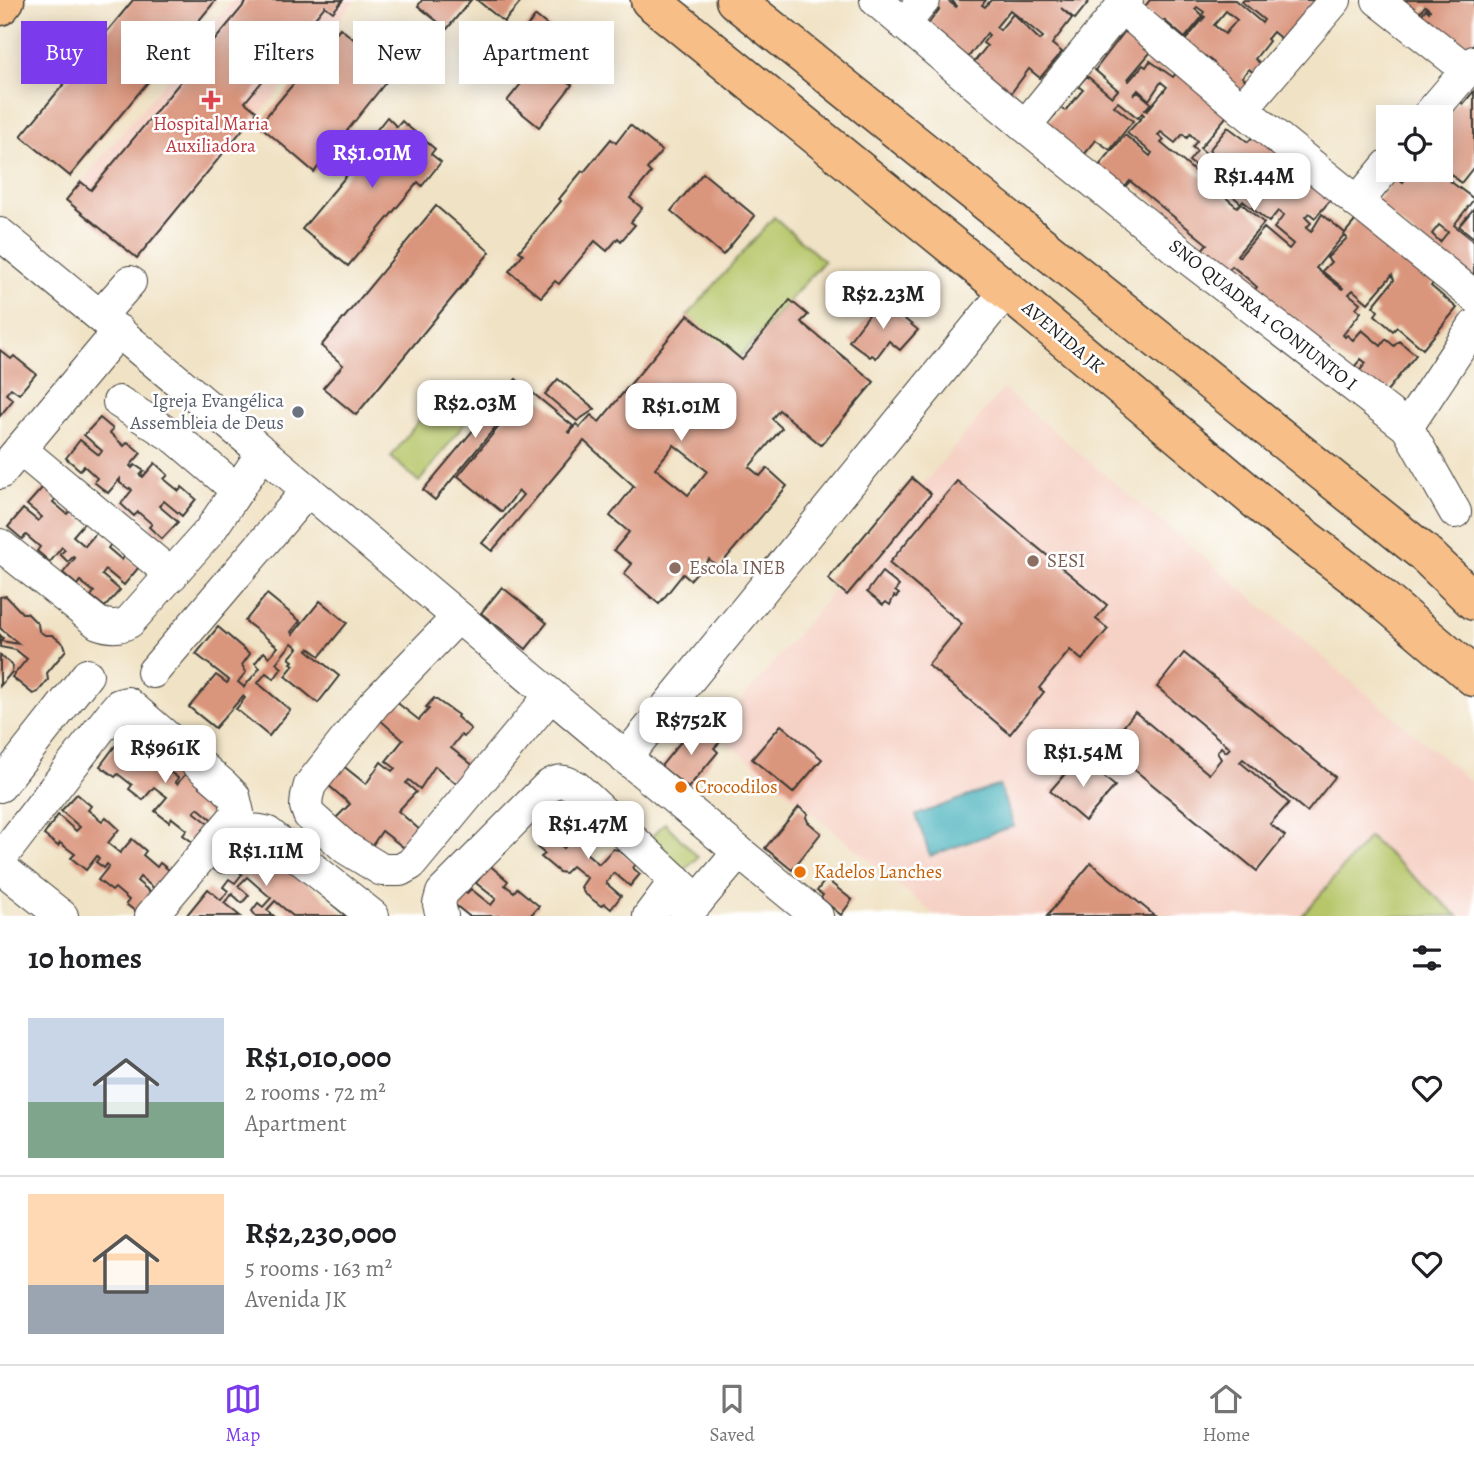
<!DOCTYPE html>
<meta charset="utf-8">
<style>
:root{--surface:#fff;--page:#f6f6f6;--text:#202124;--muted:#757577;--line:#e0e0e0;--accent:#7c3aed}
body{margin:0;font-family:Alegreya,serif;background:var(--page);color:var(--text);height:100vh;display:flex;flex-direction:column;font-size:26px;white-space:nowrap}
*{box-sizing:border-box;margin:0}
p{font-size:23px;color:var(--muted)}
.icon{flex:none;width:38px;height:38px;fill:none;stroke:currentColor;stroke-width:2;stroke-linecap:round;stroke-linejoin:round}
.map{position:relative;height:916px;overflow:hidden}
.side{display:flex;flex-direction:column;background:var(--surface);flex:1}
.side>*{flex:none}
.hud{position:absolute;left:21px;top:21px;width:700px;height:63px;display:flex;gap:14px}
.tools{position:absolute;left:1376px;top:105px;display:grid;gap:14px}
.tools a{display:grid;place-items:center;width:77px;height:77px;border-radius:0px;background:var(--surface);box-shadow:0 4px 18px #0003;font-size:35px}
.price{position:absolute;translate:-50% -60px;padding:0 16px;border-radius:14px;background:#fff;color:#222;font-size:23px;line-height:46px;filter:drop-shadow(0 2px 4px #0008)}
.price::after{content:'';position:absolute;left:50%;top:42px;width:21px;height:16px;margin-left:-10px;background:inherit;clip-path:polygon(0 0,100% 0,50% 100%)}
.price.on{background:var(--accent);color:#fff}
ul{padding:0;list-style:none}
li{display:flex;align-items:center;gap:21px;height:175px;padding:0 28px}
li+li{border-top:2px solid var(--line)}
li span{display:grid;place-items:center;flex:none;width:196px;height:140px;border-radius:0px;color:#555}
li>.icon{margin-inline-start:auto}
span .icon{width:84px;height:84px;fill:#fffc;stroke-width:1}
li b{font-size:30px}
h2{display:flex;justify-content:space-between;align-items:center;height:84px;padding:0 28px;font-size:30px}
.pill{padding:0 24px;border-radius:0px;background:var(--surface);box-shadow:0 4px 18px #0003;font-size:24px;line-height:63px}
.pill.on{background:var(--accent);color:#fff}
.dock{display:flex;justify-content:space-around;align-items:center;height:98px;border-top:2px solid var(--line);background:var(--surface);font-size:19px;color:var(--muted)}
.dock a{display:grid;justify-items:center;gap:4px}
.dock .on{color:var(--accent)}
.map>svg:first-child{display:block}
.built{fill:#f6d1c5}
.green{fill:#b6c669;stroke:#697142;stroke-width:2}
.water{fill:#39aab6;stroke:#2a6369;stroke-width:2}
.building{fill:#da957d;fill-rule:evenodd}
.lines{fill:none;stroke-linecap:round;stroke-linejoin:round}
.minor-casing{stroke:#3c3a35;stroke-width:34}
.major-casing{stroke:#3c3a35;stroke-width:41}
.minor{stroke:#fff;stroke-width:32}
.major{stroke:#f7be87;stroke-width:38}
.health-dot{fill:#e0444e;stroke:#fff;stroke-width:2.5}
.worship-dot{fill:#6b7280;stroke:#fff;stroke-width:2.5}
.education-dot{fill:#8d6e63;stroke:#fff;stroke-width:2.5}
.food-dot{fill:#e8710a;stroke:#fff;stroke-width:2.5}
.labels{text-anchor:middle;dominant-baseline:central;stroke-width:5;stroke-linejoin:round;paint-order:stroke}
.health-label{font-size:19px;fill:#be3a42;stroke:#fff}
.street-label{font-size:19px;fill:#1c1c1c;stroke:#fff}
.worship-label{font-size:19px;fill:#5b616d;stroke:#fff;text-anchor:end}
.education-label{font-size:19px;fill:#785e54;stroke:#fff;text-anchor:start}
.food-label{font-size:19px;fill:#c56008;stroke:#fff;text-anchor:start}
</style>
<div class="map">
<svg width="1474" height="916" viewBox="0 0 1474 916">
<rect width="100%" height="100%" fill="#fff"/>
<filter id="ink" filterUnits="userSpaceOnUse"><feTurbulence type="fractalNoise" baseFrequency=".0143" numOctaves="2"/><feDisplacementMap in="SourceGraphic" scale="14" xChannelSelector="R" yChannelSelector="G"/><feConvolveMatrix kernelMatrix="1 2 1 2 8 2 1 2 1" color-interpolation-filters="sRGB"/></filter>
<filter id="wash" filterUnits="userSpaceOnUse"><feTurbulence type="fractalNoise" baseFrequency=".00686" numOctaves="4" result="noise"/><feDisplacementMap in="SourceGraphic" scale="28" xChannelSelector="R" yChannelSelector="G"/><feGaussianBlur stdDeviation="1.57" result="paint"/><feColorMatrix in="noise" values="0 0 0 0 0 0 0 0 0 0 0 0 0 0 0 0 0 1.4 0 .05"/><feComposite in="paint" operator="in"/></filter>
<g filter="url(#wash)">
<rect width="100%" height="100%" fill="#f0e2c4"/>
<g class="built">
<path d="M233 0H355L138 261 66 200Z"/>
<path d="M1003 389 1474 784V916H936L715 732Z"/>
</g>
<g class="green">
<path d="M774 217 824 261 737 360 687 316Z"/>
<path d="M439 394 468 419 419 482 391 457Z"/>
<path d="M665 823 698 857 683 872 650 838Z"/>
<path d="M1369 837 1458 916H1302Z"/>
</g>
<path class="water" d="M999 785 1014 826 930 856 916 815Z"/>
<g id="blocks">
<g class="building">
<path d="M133 0H216L70 176 21 136Z"/>
<path d="M248 0H343L333 12 325 6 245 102 257 112 137 258 66 200 81 182 91 190Z"/>
<path d="M422 0H471L447 29 418 6Z"/>
<path d="M477 0H517L520 3 504 22Z"/>
<path d="M935 0H947L956 7 957 6 951 0H986L982 5 985 7 991 0H1090L1075 19 1061 8 1072 18 1052 44 1062 52 1040 78 1029 69 1009 96 1000 88 1002 86 974 62 987 46 983 43 989 35 987 33 966 60 926 27 939 10 931 4ZM1010 10 1043 37 1040 40 1013 14 1000 30 996 27Z"/>
<path d="M1150 0H1235L1262 23 1264 20 1242 2 1244 0H1320L1285 42 1273 32 1267 39 1269 41 1255 59 1264 66 1256 75 1249 69 1242 77 1250 83 1243 92 1212 66 1214 63 1205 56 1202 59 1183 43 1205 17 1202 15 1204 12 1197 7 1195 9 1203 16 1185 38 1164 20 1161 24 1143 9ZM1226 11 1237 20 1225 34 1214 25Z"/>
<path d="M1394 0H1474V51L1464 63 1422 14 1426 9 1429 12 1430 10 1425 6 1415 19Z"/>
<path d="M536 16 581 53 571 66 578 73 569 83 572 85 539 127 507 101 537 64 512 43Z"/>
<path d="M1129 26 1155 47 1128 79 1129 81 1143 65 1146 67 1150 61 1173 77 1179 70 1232 110 1200 148 1218 164 1221 160 1209 150 1228 127 1248 142 1257 132 1282 153 1268 170 1284 183H1293L1295 191 1308 174 1335 195 1315 218 1309 213 1305 217 1311 223 1306 228 1311 232 1322 214 1345 233 1360 215 1437 278 1431 286 1457 308 1423 349 1397 327 1393 331 1375 315 1378 311 1373 306 1394 280 1392 275 1368 303 1353 290 1349 294 1360 303 1356 308 1361 312 1343 335 1345 337 1347 335 1353 340 1362 330 1381 346 1386 339 1394 346 1399 341 1416 355 1378 402 1352 380 1366 363 1361 359 1354 367 1249 296 1257 287 1249 280 1232 266 1225 275 1199 253 1207 244 1130 181 1123 189 1097 168 1125 135 1150 156 1152 153 1127 133 1144 115 1142 113 1138 118 1118 102 1114 106 1133 121 1110 150 1096 140 1083 156 1045 126 1061 108 1065 111 1083 90 1078 86 1087 76 1112 97 1118 90 1095 70ZM1161 82 1167 87 1147 111 1145 110 1151 103 1138 92 1133 96 1138 90 1149 100ZM1161 132 1175 143 1183 134 1187 138 1190 134 1197 141 1192 147 1197 151 1189 161 1241 203 1243 201 1269 222 1278 211 1284 215 1274 228 1293 244 1289 249 1264 228 1239 257 1237 255 1264 223 1241 203 1237 207 1161 143 1164 140 1158 135ZM1344 235 1347 238 1327 258 1331 262 1322 271 1343 288 1342 289 1316 268Z"/>
<path d="M340 28 394 72 314 172 259 125Z"/>
<path d="M1474 91V169L1473 168 1461 183 1449 173 1446 176 1440 171V122L1459 100 1463 104Z"/>
<path d="M387 117 397 127 402 121 404 123 435 149 431 154 441 162 422 186 418 182 348 266 302 229 372 145 368 141Z"/>
<path d="M630 125 662 151 647 169 651 173 630 198 642 208 631 222 635 225 621 241 618 238 607 251 595 241 559 284 555 281 541 297 509 271 523 254 519 251 561 201 559 199 582 171 584 172 611 139 616 143Z"/>
<path d="M1412 170H1421L1425 172 1427 170H1435L1474 199 1454 225 1474 241V284L1376 203 1395 176 1403 182ZM1439 225 1448 232 1440 242 1432 234Z"/>
<path d="M703 173 755 216 723 255 671 211Z"/>
<path d="M436 206 490 252 356 415 323 388 343 365 321 346Z"/>
<path d="M1474 208V238L1459 226Z"/>
<path d="M881 299 918 330 900 350 889 341 876 358 872 355 870 357 849 341Z"/>
<path d="M790 300 808 315 801 322 874 382 821 445 779 410 772 419 782 428 749 467 760 476 767 468 787 486 718 568 709 559 690 580 683 574 659 604 624 574 632 564 614 550 629 532 610 516 634 486 584 441 492 551 482 543 523 495 519 491 502 512 458 476 529 390 573 426 568 432 570 433 576 424 580 427 591 415 599 422 688 315 742 360ZM674 445 707 471 688 495 655 468Z"/>
<path d="M0 350 11 359 14 356 36 374 19 394 11 388 6 394 13 400 0 416Z"/>
<path d="M516 379 527 389 435 500 423 490Z"/>
<path d="M558 379 595 409 577 421 545 394Z"/>
<path d="M100 418 113 429 110 433 124 446 128 442 141 453 130 466 132 468 135 465 144 471 140 475 143 477 155 463 168 475 164 479 179 491 182 487 196 499 182 516 164 501 159 506 178 522 162 539 149 527 152 524 138 512 134 516 121 504 132 490 130 488 129 489 120 483V479L108 493 94 482 97 478 84 466 80 470 66 458 80 440 99 455 102 451 84 435Z"/>
<path d="M912 478 931 494 847 595 828 579Z"/>
<path d="M957 481 1107 605 1096 619 1108 629 1082 660 1070 650 1039 688 1044 692 1010 734 928 665 962 624 889 563Z"/>
<path d="M43 487 56 498 53 502 67 514 71 510 85 522 73 536 85 546 97 532 111 544 108 548 122 560 125 555 139 567 124 585 106 570 102 575 120 590 105 607 91 596 94 592 80 581 77 585 63 573 75 558 73 557 68 562 60 554 65 550 62 547 50 562 37 551 40 547 26 535 22 539 8 527 23 509 38 521 42 517 27 505Z"/>
<path d="M882 572 899 586 895 591 899 594 896 597 894 596 890 605 886 602 883 605 867 592Z"/>
<path d="M502 587 547 623 526 649 481 613Z"/>
<path d="M267 594 300 621 291 632 293 634 320 601 347 623 320 656 309 648 307 650 339 676 318 703 285 676 294 665 291 663 293 661 289 658 298 648 292 643 276 663 282 668 274 679 266 673 258 683 290 710 269 736 236 709 245 698 243 696 215 728 189 707 216 675 227 683 229 680 196 654 218 627 250 654 242 665 246 672 238 682 244 687 260 668 255 663 264 652 269 657 278 647 245 621Z"/>
<path d="M6 596 22 613H27L38 624 39 631 45 635H52L64 644 66 650 47 673 48 680 38 692 33 694 12 677 27 659 16 650 0 647V635L3 638 1 641 19 644 0 628V597Z"/>
<path d="M1184 653 1335 777 1307 812 1243 759 1240 762 1289 803 1270 824 1285 836 1257 871 1107 747 1135 712 1209 774 1221 759 1217 752 1221 747 1226 752 1230 748 1157 687Z"/>
<path d="M0 655 13 666 12 672 0 686Z"/>
<path d="M434 698 458 715 457 717 471 729 464 737 461 735 451 748 475 767 459 786 435 766 420 789 409 780 406 783 416 792 398 811 421 831 407 850 382 831 367 853 331 823 350 804 327 784 342 765 366 784 381 762 392 771 395 768 386 761 403 740 379 719 395 701 419 720 429 709 426 707Z"/>
<path d="M134 725 148 737 146 741 159 752 162 748 177 760 165 774 167 776 170 772 178 778 175 782 177 784 189 770 203 782 199 786 214 798 231 805 216 823 198 808 194 812 213 827 198 846 183 835 187 830 172 818 169 822 155 811 167 797 154 787 143 800 129 789 132 785 118 774 115 777 100 766 115 746 134 762 137 758 119 743Z"/>
<path d="M781 725 822 759 793 793 752 759Z"/>
<path d="M691 729 698 735 703 729 720 742 714 748 718 752 688 788 661 766Z"/>
<path d="M1080 757 1115 786 1085 821 1050 791Z"/>
<path d="M77 794 91 806 88 810 102 821 106 817 119 829 108 843 110 845 120 853 132 839 146 851 143 855 157 867 160 863 174 874 159 892 140 877 137 881 155 896 140 915 126 904 129 900 115 888 112 891 98 880 109 866 107 864 104 868 96 862 99 858 97 856 86 870 71 858 75 854 60 843 58 846 44 835 58 815 76 831 80 827 61 811Z"/>
<path d="M799 807 808 814 806 817 808 822 821 833 792 870 765 848Z"/>
<path d="M567 812 574 818 577 815 594 829 596 836 585 852 599 864 613 849 619 850 636 864 633 868 640 874 630 886 614 873 606 883 621 896 611 909 604 903 601 906 584 893 581 887 587 878 572 866 565 873 559 872 541 857 545 854 538 848 548 835 564 848 572 838 557 825Z"/>
<path d="M252 837 346 916H293L275 901 267 910 274 916H256L252 911 258 903 263 907 271 898 247 877 238 886 249 895 242 903 232 894 224 903 240 916H186L208 889 221 900 228 891 223 887 229 879 235 883 242 874 230 863Z"/>
<path d="M487 863 508 881 505 885 514 892 517 888 539 906 530 916H469L453 903 464 890 467 893 471 889 491 905 496 899 476 883 480 878 476 875Z"/>
<path d="M1091 863 1155 916H1047Z"/>
<path d="M826 879 852 900 841 915 821 898 823 895 817 891Z"/>
</g>
</g>
</g>
<g filter="url(#ink)">
<use href="#blocks" fill-opacity="0" stroke="#3c3a35" stroke-width="2"/>
<g class="lines">
<defs>
<g id="minor">
<path d="M876 0 1025 126 1184 255 1407 427 1455 512"/>
<path d="M1378 0 1467 70"/>
<path d="M1121 7 1242 109 1474 296"/>
<path d="M904 24 924 0"/>
<path d="M1242 109 1335 0"/>
<path d="M1427 117 1474 62"/>
<path d="M1025 126 1127 0"/>
<path d="M1357 202 1388 165"/>
<path d="M0 234C275 458 542 692 817 916"/>
<path d="M100 316 130 282"/>
<path d="M119 402 177 439 225 480 239 488"/>
<path d="M1407 427 1474 326"/>
<path d="M20 449 172 575"/>
<path d="M0 473 119 331"/>
<path d="M0 545 98 623C109 627 119 628 129 622L209 532 263 452"/>
<path d="M458 617 374 704 310 785 307 796 306 806 309 815 346 848 382 870H400L411 864 551 695"/>
<path d="M153 672 308 490"/>
<path d="M625 758 1007 290"/>
<path d="M0 786 87 675"/>
<path d="M224 857C238 841 244 824 268 833L373 916"/>
<path d="M0 859 113 712 119 705 127 703 224 786 234 796 238 813 151 916"/>
<path d="M0 867 62 916"/>
<path d="M686 915 739 852"/>
<path d="M442 916 439 904 442 893 547 787C559 779 564 780 576 787L698 901"/>
<path d="M649 916 676 880"/>
</g>
<g id="major">
<path d="M650 0 1010 293 1268 510 1367 586 1474 677"/>
<path d="M735 0 1423 552 1474 601"/>
<path d="M0 6 5 0"/>
</g>
</defs>
<use href="#minor" class="minor-casing"/>
<use href="#major" class="major-casing"/>
<use href="#minor" class="minor"/>
<use href="#major" class="major"/>
</g>
</g>
<path class="health-dot" d="M207.5 89.5h7v7h7v7h-7v7h-7v-7h-7v-7h7z"/>
<circle class="worship-dot" cx="298" cy="412" r="7"/>
<g class="education-dot">
<circle cx="1033" cy="561" r="7"/>
<circle cx="675" cy="568" r="7"/>
</g>
<g class="food-dot">
<circle cx="681" cy="787" r="7"/>
<circle cx="800" cy="872" r="7"/>
</g>
<g class="labels">
<g class="health-label">
<text x="211" y="124">Hospital Maria<tspan x="211" dy="22">Auxiliadora</tspan></text>
</g>
<g class="street-label">
<text transform="translate(1263 315) rotate(38)">SNO QUADRA 1 CONJUNTO I</text>
<text transform="translate(1063 337) rotate(40)">AVENIDA JK</text>
</g>
<g class="worship-label">
<text x="284" y="401">Igreja Evangélica<tspan x="284" dy="22">Assembleia de Deus</tspan></text>
</g>
<g class="education-label">
<text x="1047" y="561">SESI</text>
<text x="689" y="568">Escola INEB</text>
</g>
<g class="food-label">
<text x="695" y="787">Crocodilos</text>
<text x="814" y="872">Kadelos Lanches</text>
</g>
</g>
</svg>
<div class="tools">
<a><svg class="icon" aria-label="locate" viewBox="0 0 24 24"><circle cx="12" cy="12" r="6"/><path d="M12 2v4M12 18v4M2 12h4M18 12h4"/></svg></a>
</div>
<b class="price on" style="left:372px;top:190px">R$1.01M</b>
<b class="price" style="left:1254px;top:213px">R$1.44M</b>
<b class="price" style="left:883px;top:331px">R$2.23M</b>
<b class="price" style="left:475px;top:440px">R$2.03M</b>
<b class="price" style="left:681px;top:443px">R$1.01M</b>
<b class="price" style="left:691px;top:757px">R$752K</b>
<b class="price" style="left:165px;top:785px">R$961K</b>
<b class="price" style="left:1083px;top:789px">R$1.54M</b>
<b class="price" style="left:588px;top:861px">R$1.47M</b>
<b class="price" style="left:266px;top:888px">R$1.11M</b>
<div class="hud">
<a class="pill on">Buy</a>
<a class="pill">Rent</a>
<a class="pill">Filters</a>
<a class="pill">New</a>
<a class="pill">Apartment</a>
</div>
</div>
<section class="side">
<h2>10 homes<svg class="icon" aria-label="filters" viewBox="0 0 24 24"><path d="M4 7h16M4 17h16"/><circle cx="9" cy="7" r="2"/><circle cx="15" cy="17" r="2"/></svg></h2>
<ul>
<li><span style="background:linear-gradient(#c9d6e8 60%,#7fa58c 0)"><svg class="icon" aria-label="home" viewBox="0 0 24 24"><path d="M3 11l9-7 9 7M6 9v11h12V9"/></svg></span><div><b>R$1,010,000</b><p>2 rooms · 72 m²</p><p>Apartment</p></div><svg class="icon" aria-label="heart" viewBox="0 0 24 24"><path d="M12 20l-8-8c-3-5 5-10 8-4 3-6 11-1 8 4z"/></svg></li>
<li><span style="background:linear-gradient(#ffd9b3 65%,#9aa5b1 0)"><svg class="icon" aria-label="home" viewBox="0 0 24 24"><path d="M3 11l9-7 9 7M6 9v11h12V9"/></svg></span><div><b>R$2,230,000</b><p>5 rooms · 163 m²</p><p>Avenida JK</p></div><svg class="icon" aria-label="heart" viewBox="0 0 24 24"><path d="M12 20l-8-8c-3-5 5-10 8-4 3-6 11-1 8 4z"/></svg></li>
</ul>
</section>
<nav class="dock">
<a class="on"><svg class="icon" aria-label="map" viewBox="0 0 24 24"><path d="M3 6l6-2 6 2 6-2v14l-6 2-6-2-6 2zM9 4v14M15 6v14"/></svg>Map</a>
<a><svg class="icon" aria-label="saved" viewBox="0 0 24 24"><path d="M7 4h10v16l-5-4-5 4z"/></svg>Saved</a>
<a><svg class="icon" aria-label="home" viewBox="0 0 24 24"><path d="M3 11l9-7 9 7M6 9v11h12V9"/></svg>Home</a>
</nav>
